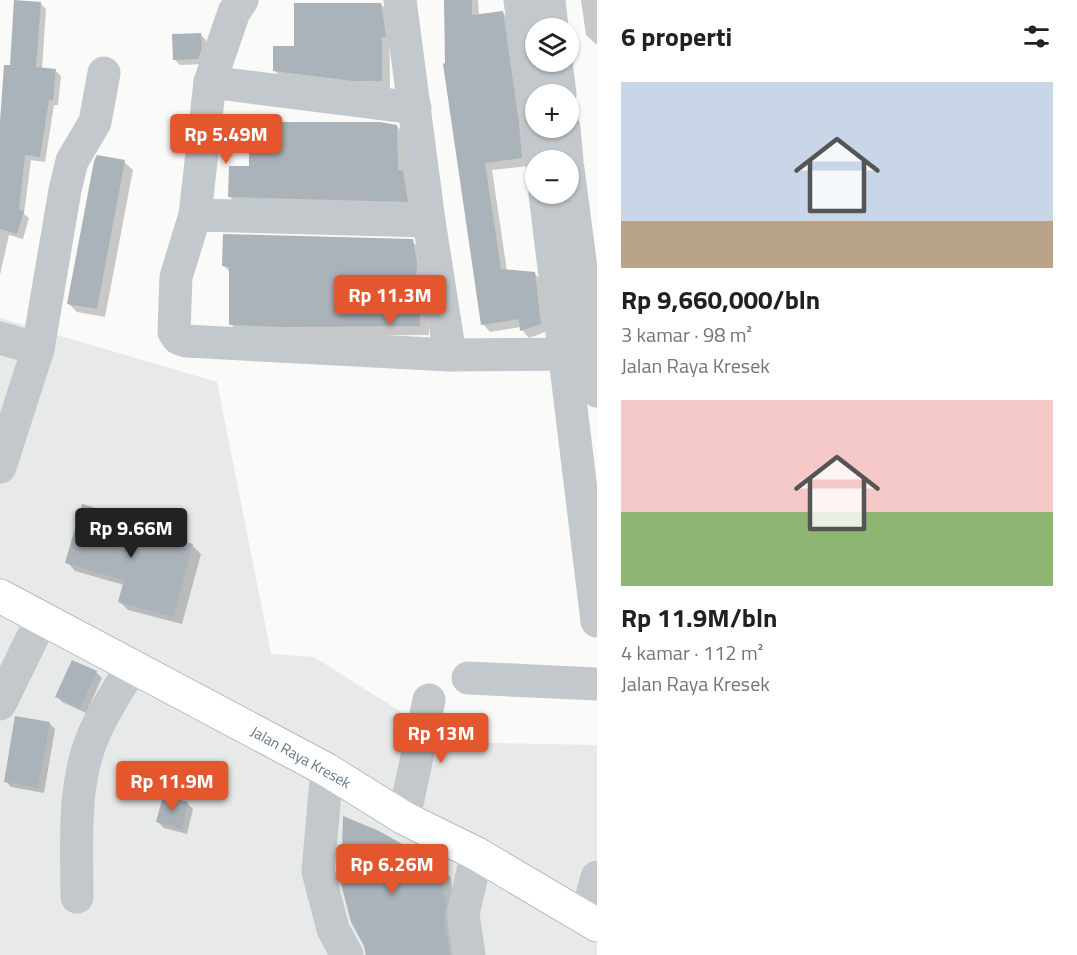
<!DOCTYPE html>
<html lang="id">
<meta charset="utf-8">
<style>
:root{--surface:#fff;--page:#f6f6f6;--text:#202124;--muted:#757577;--accent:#e4572e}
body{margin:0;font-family:"Titillium Web",sans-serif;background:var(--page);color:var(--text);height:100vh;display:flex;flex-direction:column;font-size:22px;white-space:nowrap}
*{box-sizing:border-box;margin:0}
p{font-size:20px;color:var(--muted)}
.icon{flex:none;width:33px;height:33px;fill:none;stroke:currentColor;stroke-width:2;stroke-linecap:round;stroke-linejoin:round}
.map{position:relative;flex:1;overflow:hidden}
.details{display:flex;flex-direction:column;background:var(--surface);width:480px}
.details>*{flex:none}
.tools{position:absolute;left:525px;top:18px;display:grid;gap:12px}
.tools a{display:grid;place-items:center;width:54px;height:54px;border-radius:50%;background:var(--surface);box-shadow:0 2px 4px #0004;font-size:30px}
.price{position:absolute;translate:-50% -51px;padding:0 14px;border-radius:6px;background:var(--accent);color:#fff;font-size:20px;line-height:39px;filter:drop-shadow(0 2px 3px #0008)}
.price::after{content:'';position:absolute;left:50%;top:36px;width:18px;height:14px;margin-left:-9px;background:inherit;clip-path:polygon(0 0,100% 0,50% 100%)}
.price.current{background:#222;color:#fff}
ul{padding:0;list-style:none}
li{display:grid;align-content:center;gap:12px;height:318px;padding:0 24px}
li span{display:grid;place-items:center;height:186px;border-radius:0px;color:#555}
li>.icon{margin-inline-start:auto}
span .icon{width:108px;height:108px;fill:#fffc;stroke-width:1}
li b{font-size:26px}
h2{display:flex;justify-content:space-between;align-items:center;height:72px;padding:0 24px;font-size:26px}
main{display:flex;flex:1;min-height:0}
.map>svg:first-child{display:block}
.built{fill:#e8e9e9}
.shadow{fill:#0003}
.building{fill:#aab3b9}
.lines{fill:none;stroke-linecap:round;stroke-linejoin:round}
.major-casing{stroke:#b5babe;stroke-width:35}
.minor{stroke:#c3c8cc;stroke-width:33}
.major{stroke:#fff;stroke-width:33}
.labels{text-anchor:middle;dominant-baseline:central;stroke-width:6;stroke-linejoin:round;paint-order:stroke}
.street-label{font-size:15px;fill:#657683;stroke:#fff}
</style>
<main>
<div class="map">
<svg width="597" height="955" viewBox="0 0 597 955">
<rect width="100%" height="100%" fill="#fafaf8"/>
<path class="built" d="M0 318 217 382 271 654 314 657 449 742 597 745V955H0Z"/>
<g class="shadow">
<path d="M445 0H478L479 15 502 12 510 20 529 166 492 170 507 271 534 273 542 281 548 331 529 338 522 330 521 327 490 332 483 324 446 65Z"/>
<path d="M581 0H597V45L586 35Z"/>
<path d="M40 3 46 9 42 69 55 70 61 76 58 105H54L45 162 31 160 24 214 29 218 23 239 9 235 0 275V124L11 67Z"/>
<path d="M381 4 389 13 390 89 283 79 274 70Z"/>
<path d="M201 35 206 40 207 55 203 64 180 65 174 59Z"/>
<path d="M397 126 405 135 406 175 411 181 415 210 238 205 229 196 251 168Z"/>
<path d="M124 162 133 170 105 317 77 312 68 303Z"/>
<path d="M412 241 422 251 428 295 429 335 293 336 240 334 231 324 230 272 224 266Z"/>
<path d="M129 519 138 528 137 530 192 545 201 554 182 624 128 610 119 601 124 585 75 571 67 562Z"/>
<path d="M96 672 102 678 86 713 62 702 57 696Z"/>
<path d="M49 723 55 729 44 793 11 787 6 781Z"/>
<path d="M164 798 188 804 193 809 187 834 164 828 158 822Z"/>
<path d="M440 867 451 878 458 955H366L365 946Z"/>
</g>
<g class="building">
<path d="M14 0 41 2 36 67 56 69 53 100H49L40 157 25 155 19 210 24 211 17 234 0 229V121L4 65H10Z"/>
<path d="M444 0H472V15L503 11 519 123 522 158 485 163 501 269 535 272 541 324 520 331 519 319 481 325 443 64 445 63Z"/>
<path d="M294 3H381L386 37H382V81H353L273 71V46H294Z"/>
<path d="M201 33 202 48 198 59 173 60 172 34Z"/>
<path d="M249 122H380L397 125 398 170 403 171 408 202 228 197 229 166H249Z"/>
<path d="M97 155 125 160 97 309 67 304 94 161Z"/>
<path d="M223 234 413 239 417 262 416 284H419L420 326 282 327 229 325V267L222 266Z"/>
<path d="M82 504 130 518 128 526 193 544 173 617 118 602 124 580 65 563Z"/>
<path d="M72 660 97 671 80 708 55 697Z"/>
<path d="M15 716 50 722 38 788 4 782Z"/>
<path d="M163 796 188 802 182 829 156 822Z"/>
<path d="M343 816 379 831 441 866 446 905 444 917 450 955H366L364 946 351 922 341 884Z"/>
</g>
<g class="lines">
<defs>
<path id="major" d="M0 596 327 770 404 818 477 854 597 925"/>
</defs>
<use href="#major" class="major-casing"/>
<g class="minor">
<path d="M242 0 234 12 210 82 195 215 176 277 174 332 178 338 186 341 450 355 593 354"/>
<path d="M400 0 429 221 450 355"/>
<path d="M520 0 536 116"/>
<path d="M549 0 552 28"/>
<path d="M556 62 560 94"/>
<path d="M210 82 415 108"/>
<path d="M537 128 541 160"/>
<path d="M564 128 567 160"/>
<path d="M568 169 597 391"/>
<path d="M545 194 597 621"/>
<path d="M195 215 429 221"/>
<path d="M0 338 38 349"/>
<path d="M0 467 38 349 65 190 72 161 95 122 104 73"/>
<path d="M468 678 597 684"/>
<path d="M0 704 42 618"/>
<path d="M327 770 318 871 333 929 347 955"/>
<path d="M404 818 429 700"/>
<path d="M77 897C77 843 72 784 94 734 104 710 120 688 132 666"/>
<path d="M586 918 597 877"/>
<path d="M469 955 463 914 477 854"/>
</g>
<use href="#major" class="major"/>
</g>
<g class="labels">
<g class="street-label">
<text transform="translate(301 757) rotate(29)">Jalan Raya Kresek</text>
</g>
</g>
</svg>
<div class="tools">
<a><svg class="icon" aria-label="layers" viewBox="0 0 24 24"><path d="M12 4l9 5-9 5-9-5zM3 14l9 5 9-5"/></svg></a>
<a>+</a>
<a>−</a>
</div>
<b class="price" style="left:226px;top:165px">Rp 5.49M</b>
<b class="price" style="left:390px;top:326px">Rp 11.3M</b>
<b class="price current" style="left:131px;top:559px">Rp 9.66M</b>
<b class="price" style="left:441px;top:764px">Rp 13M</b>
<b class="price" style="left:172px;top:812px">Rp 11.9M</b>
<b class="price" style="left:392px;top:895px">Rp 6.26M</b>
</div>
<section class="details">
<h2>6 properti<svg class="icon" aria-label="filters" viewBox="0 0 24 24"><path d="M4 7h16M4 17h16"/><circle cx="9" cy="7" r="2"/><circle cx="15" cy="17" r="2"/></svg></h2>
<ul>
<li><span style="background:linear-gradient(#c9d6e8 75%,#b9a48a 0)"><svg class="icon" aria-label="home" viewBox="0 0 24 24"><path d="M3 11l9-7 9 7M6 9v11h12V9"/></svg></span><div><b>Rp 9,660,000/bln</b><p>3 kamar · 98 m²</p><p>Jalan Raya Kresek</p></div></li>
<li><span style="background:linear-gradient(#f6c9c9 60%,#8fb573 0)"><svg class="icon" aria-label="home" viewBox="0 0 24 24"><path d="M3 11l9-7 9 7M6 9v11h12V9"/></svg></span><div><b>Rp 11.9M/bln</b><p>4 kamar · 112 m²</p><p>Jalan Raya Kresek</p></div></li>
</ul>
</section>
</main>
